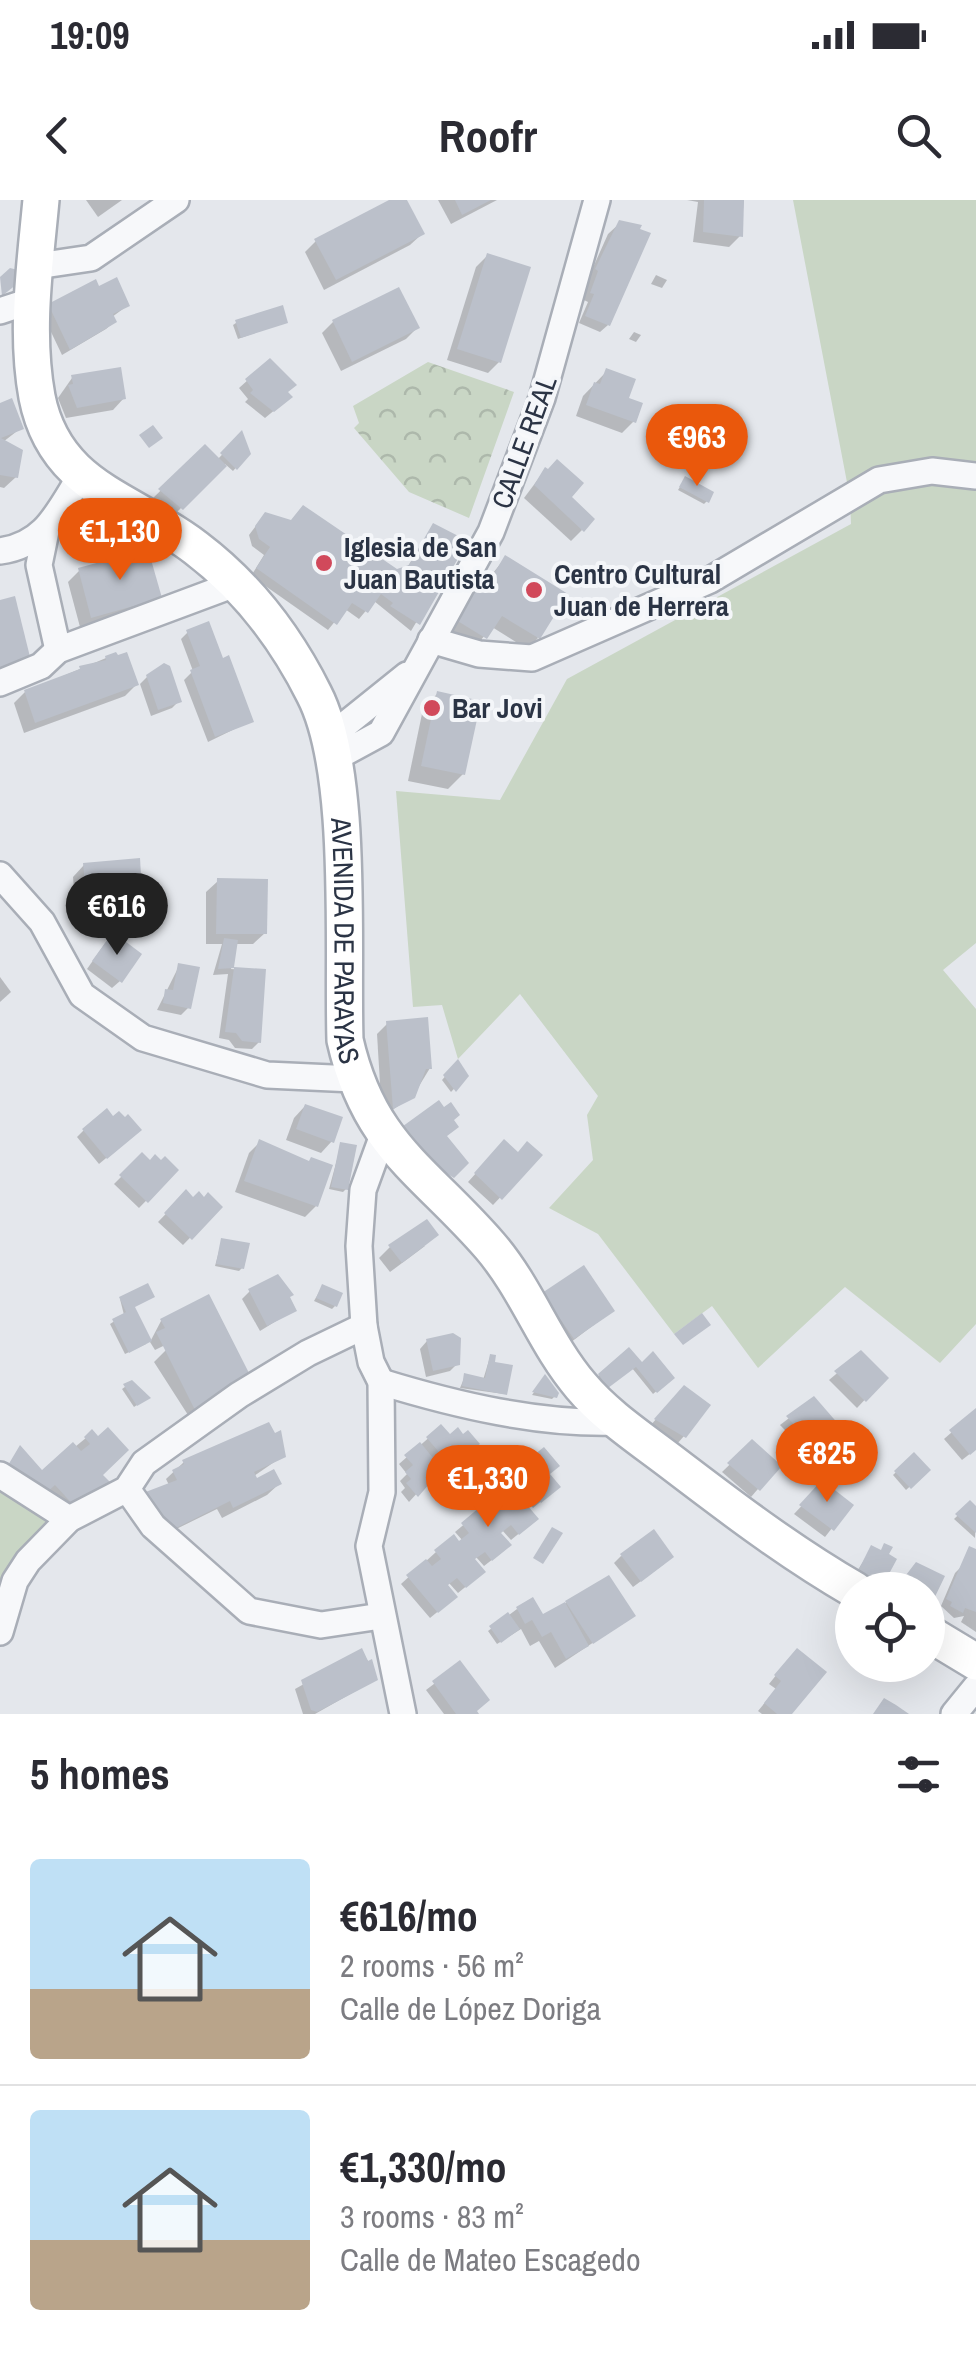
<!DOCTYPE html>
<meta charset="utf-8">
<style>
:root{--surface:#fff;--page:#f2f2f3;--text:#2b2b33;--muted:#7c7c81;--line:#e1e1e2;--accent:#ea580c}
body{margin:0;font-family:"Archivo Narrow",sans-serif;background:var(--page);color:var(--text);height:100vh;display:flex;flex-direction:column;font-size:38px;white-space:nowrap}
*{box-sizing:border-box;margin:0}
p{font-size:32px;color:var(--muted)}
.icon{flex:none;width:55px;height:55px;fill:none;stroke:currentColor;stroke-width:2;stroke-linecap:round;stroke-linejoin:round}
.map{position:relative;height:1514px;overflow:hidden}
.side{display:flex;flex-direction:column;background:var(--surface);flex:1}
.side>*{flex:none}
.controls{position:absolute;left:835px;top:1372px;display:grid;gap:20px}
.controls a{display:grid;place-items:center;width:110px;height:110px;border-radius:50%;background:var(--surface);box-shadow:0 10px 40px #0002;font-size:50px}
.price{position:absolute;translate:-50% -85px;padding:0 22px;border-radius:35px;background:var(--accent);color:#fff;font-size:32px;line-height:65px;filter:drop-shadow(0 2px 5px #0008)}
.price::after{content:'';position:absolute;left:50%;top:60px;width:30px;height:22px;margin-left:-15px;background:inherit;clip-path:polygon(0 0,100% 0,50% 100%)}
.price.active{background:#222;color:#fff}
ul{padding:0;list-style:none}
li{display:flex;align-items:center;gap:30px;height:250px;padding:0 30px}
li+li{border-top:2px solid var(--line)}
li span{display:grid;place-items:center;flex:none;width:280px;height:200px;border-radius:10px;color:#555}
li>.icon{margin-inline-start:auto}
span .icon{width:120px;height:120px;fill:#fffc;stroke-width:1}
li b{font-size:42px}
h2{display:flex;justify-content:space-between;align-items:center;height:120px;padding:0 30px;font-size:42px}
.status{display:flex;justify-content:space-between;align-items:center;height:70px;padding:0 50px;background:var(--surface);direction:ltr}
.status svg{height:28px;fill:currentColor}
header{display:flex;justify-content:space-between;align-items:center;height:130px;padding:0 30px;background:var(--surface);font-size:45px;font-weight:700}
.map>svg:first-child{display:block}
.green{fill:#c9d6c5}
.park{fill:url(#park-crowns)}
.shadow{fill:#0003}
.building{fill:#bbc0ca}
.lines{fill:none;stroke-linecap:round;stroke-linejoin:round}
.street-casing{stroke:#a9aeb7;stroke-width:30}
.secondary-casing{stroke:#a9aeb7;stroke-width:40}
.street{stroke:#f7f8fa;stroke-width:25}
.secondary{stroke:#fff;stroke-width:35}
.poi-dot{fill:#d1495b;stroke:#f4f6f9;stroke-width:4}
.labels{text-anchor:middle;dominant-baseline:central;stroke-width:8;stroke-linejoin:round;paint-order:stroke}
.street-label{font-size:28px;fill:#2b3445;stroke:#f4f6f9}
.poi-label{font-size:28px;font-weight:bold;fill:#2b3445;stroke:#f4f6f9;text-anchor:start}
</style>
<div class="status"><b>19:09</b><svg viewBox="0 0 49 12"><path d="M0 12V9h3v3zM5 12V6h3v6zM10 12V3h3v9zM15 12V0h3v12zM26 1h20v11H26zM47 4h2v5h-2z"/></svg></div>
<header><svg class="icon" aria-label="back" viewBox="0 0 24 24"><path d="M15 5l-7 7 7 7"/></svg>Roofr<svg class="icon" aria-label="search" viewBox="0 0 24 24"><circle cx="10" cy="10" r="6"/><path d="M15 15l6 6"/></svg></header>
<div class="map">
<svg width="976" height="1514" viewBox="0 0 976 1514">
<defs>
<pattern id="park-crowns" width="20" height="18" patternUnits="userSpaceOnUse" patternTransform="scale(2.5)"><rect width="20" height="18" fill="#c9d6c5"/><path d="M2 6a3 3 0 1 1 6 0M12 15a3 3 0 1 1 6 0" fill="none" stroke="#adb8ab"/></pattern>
</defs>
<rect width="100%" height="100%" fill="#e4e7ec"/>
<g class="green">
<path d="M793 0H976V743L943 770 976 809V1124L940 1163 845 1087 758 1168 712 1106 674 1134 598 1034 549 1008 593 960 587 915 598 896 520 794 458 859 442 805 413 807 396 591 500 600 567 479 851 324 850 298Z"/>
<path d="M0 1289 49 1318 14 1363 0 1391Z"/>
</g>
<path class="park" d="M428 162 514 192 469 318 409 292 354 228 359 223 353 206Z"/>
<g class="shadow">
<path d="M86 0H122L98 17Z"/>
<path d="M395 0H404L422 34 410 45 324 90 305 52 316 41Z"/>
<path d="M438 0H497L451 24Z"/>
<path d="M687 0H744L740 36 729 47 693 42 698 2Z"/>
<path d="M620 23 608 125 600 132 579 123 588 102 584 100 591 72 608 34Z"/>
<path d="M487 56 499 162 488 173 447 160 476 67Z"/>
<path d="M656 75 667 80 662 88 651 84Z"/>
<path d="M98 89 127 106 112 117 114 122 106 129 62 155 42 113 50 106Z"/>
<path d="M285 122 238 139 233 125 236 123Z"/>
<path d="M333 122 417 128 406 139 341 171 322 133Z"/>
<path d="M634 132 641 135 636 142 629 139Z"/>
<path d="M269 161 286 193 282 204 265 218 245 202 248 199 239 188Z"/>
<path d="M607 171 626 200 634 221 622 233 576 216 583 196Z"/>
<path d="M72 178 124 198 113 210 66 218 58 198Z"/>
<path d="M0 205 21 228 3 242 16 277 4 288 0 287Z"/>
<path d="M241 235 248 254 233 271 225 264 170 319 149 302 205 247 217 260Z"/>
<path d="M545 270 568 297 582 330 571 341 524 298Z"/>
<path d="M683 282 707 301 704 304 678 290Z"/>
<path d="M258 323 397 372 406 369 434 326 464 342 411 431 374 401 359 419 345 409 328 430 251 376 264 355 252 346 249 335Z"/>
<path d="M505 358 538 438 527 449 492 427 474 448 446 432Z"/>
<path d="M79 371 159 397 148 408 80 427 68 382Z"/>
<path d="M188 432 251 521 208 542 184 480 193 471 181 439Z"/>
<path d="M106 458 136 485 125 496 24 533 14 503 25 492Z"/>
<path d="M147 477 179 501 172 508 151 516 140 484Z"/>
<path d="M437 494 463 574 448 589 408 581 423 509Z"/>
<path d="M84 665 140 710 129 721 77 726 73 677Z"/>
<path d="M218 681 265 733 253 744H235L231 769 264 771 259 842 252 849 235 848 229 840 219 838 228 774 213 775 222 744H206V692Z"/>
<path d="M106 742 120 781 112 788 87 769Z"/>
<path d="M179 766 189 807 181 815 157 810Z"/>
<path d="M0 777 11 792 0 802Z"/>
<path d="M388 823 430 868 413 896 382 917 377 834Z"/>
<path d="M457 863 466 876 451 892 442 880Z"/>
<path d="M305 906 332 941 321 953 286 940 294 918Z"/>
<path d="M84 930 131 937 99 964 77 937Z"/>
<path d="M260 942 316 1006 305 1017 235 992 249 953Z"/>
<path d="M504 942 517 955H540L493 1005 468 982Z"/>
<path d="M341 945 346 989 343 992 329 989Z"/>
<path d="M142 956 150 963 176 970 139 1008 114 984Z"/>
<path d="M186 993 193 1000 220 1007 183 1045 158 1022Z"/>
<path d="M222 1040 242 1068 239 1071 215 1066Z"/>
<path d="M425 1046 390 1072 379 1058 390 1047Z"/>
<path d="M322 1087 335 1106 332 1109 314 1101Z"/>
<path d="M250 1091 288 1098 294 1110 260 1131 242 1099Z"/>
<path d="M544 1095 612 1111 562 1149Z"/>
<path d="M208 1098 246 1173 188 1215 154 1162 166 1150 214 1126V1121L155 1150 150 1142 161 1121Z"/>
<path d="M120 1099 133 1108 146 1144 125 1154 110 1124 124 1115Z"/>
<path d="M427 1141 457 1164 450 1171 426 1177 420 1149Z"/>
<path d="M629 1150 642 1166 672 1178 653 1194 632 1168 604 1189 596 1178Z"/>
<path d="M861 1153 885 1178 857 1208 829 1180Z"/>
<path d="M490 1157 504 1194 460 1188 465 1176 483 1180Z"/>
<path d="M545 1177 555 1196 552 1199 532 1195Z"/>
<path d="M129 1184 144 1200 134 1207 122 1189Z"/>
<path d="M684 1188V1236L677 1244 649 1227Z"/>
<path d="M814 1199 837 1226 807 1253 780 1225Z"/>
<path d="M976 1211V1249L962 1260 944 1239Z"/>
<path d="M441 1227 449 1238 477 1244 440 1268 409 1302 401 1292 405 1288 400 1281 407 1274 399 1264Z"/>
<path d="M92 1233 100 1275 68 1313 0 1278 20 1249 42 1274Z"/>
<path d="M280 1234 283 1256 254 1276 256 1281 279 1284 267 1295 222 1318 217 1309 160 1337 169 1285 166 1279 184 1262Z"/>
<path d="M752 1243 778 1266 751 1297 722 1272Z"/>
<path d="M528 1252 547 1275 550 1294 533 1308 528 1302 525 1306 528 1326 511 1340 502 1330 499 1333 502 1352 484 1366 476 1357 472 1360 475 1379 458 1393 449 1383 445 1386 447 1404 430 1418 401 1384 436 1352 463 1341 455 1332 480 1311 485 1317 489 1314 482 1306 515 1287 504 1274Z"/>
<path d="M914 1255 928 1270 906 1290 893 1275Z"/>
<path d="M823 1283 850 1305 825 1337 794 1314Z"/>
<path d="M970 1304 976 1309 975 1338 954 1319Z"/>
<path d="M872 1348 881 1383 874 1390 852 1379Z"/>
<path d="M976 1352V1432L961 1422 964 1416 954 1418 941 1406 955 1373Z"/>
<path d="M621 1356 664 1364 633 1387 614 1363Z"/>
<path d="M916 1365 942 1378 928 1406V1390H894Z"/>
<path d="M608 1378 633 1416 555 1468 539 1441 530 1446 521 1429 497 1444 488 1431 517 1409 542 1417Z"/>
<path d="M361 1452 372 1466 375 1480 315 1514H303L295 1489Z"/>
<path d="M790 1458 789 1514H762L758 1511 776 1489 769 1484Z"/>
<path d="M460 1464 474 1512 476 1514H444L426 1490Z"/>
</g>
<g class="building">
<path d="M389 0H407L425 34 336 80 314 39Z"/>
<path d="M455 0H491L462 15Z"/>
<path d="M704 0H744L743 37 703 32Z"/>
<path d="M619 20 642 25 640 29 651 33 610 126 585 116 594 94 590 93 598 71 595 69Z"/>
<path d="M487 53 531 67 501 163 457 149Z"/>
<path d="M10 68 18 70 17 84 2 96 0 77Z"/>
<path d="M117 77 130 106 113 114 117 122 70 150 48 104 96 79 99 86Z"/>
<path d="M399 87 420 128 352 162 332 120Z"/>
<path d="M283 105 288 123 241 138 235 120Z"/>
<path d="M270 158 297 185 288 192 293 197 274 212 250 193 253 190 245 179Z"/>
<path d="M121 167 126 199 77 208 68 185 73 184 71 175Z"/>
<path d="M606 168 636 179 629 198 643 203 636 223 586 205 594 182 600 184Z"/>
<path d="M12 198 24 229 1 238 23 250 18 278 0 275V203Z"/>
<path d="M153 225 163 238 149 248 139 235Z"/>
<path d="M242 230 251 254 237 270 220 253Z"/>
<path d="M205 244 227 266 183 310 158 289Z"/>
<path d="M557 259 584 283 572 297 595 319 584 332 534 285 545 267 548 269Z"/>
<path d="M685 276 714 292 709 303 679 287Z"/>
<path d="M303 305 397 369 409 365 433 323 468 341 420 425 390 406 393 403 381 394 368 413 352 403 337 425 256 368 270 347 259 339 255 326 265 312 291 320Z"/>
<path d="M148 349 162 398 91 418 78 368Z"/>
<path d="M505 355 568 394 540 439 502 416 487 439 456 420 483 372 492 377Z"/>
<path d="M15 396 31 461 0 468V400Z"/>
<path d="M209 421 223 458 229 455 254 522 215 537 190 470 200 466 186 430Z"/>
<path d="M116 452 118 455 127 452 139 485 35 523 24 490 80 469 79 466 106 460 105 456Z"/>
<path d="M164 463 170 466 182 502 158 510 146 475Z"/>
<path d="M437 491 481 501 465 575 421 566Z"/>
<path d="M140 658 143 711 88 716 83 663Z"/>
<path d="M217 678 268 679 267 734H216Z"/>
<path d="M113 732 142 754 122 783 92 761Z"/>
<path d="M224 738 238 740 234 767 266 769 261 843 242 841 236 833 225 832 234 768 218 769Z"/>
<path d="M178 763 200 767 191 809 163 803 165 789 173 790Z"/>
<path d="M428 817 432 869H426L415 898 393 909 386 821Z"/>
<path d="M458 859 469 876 456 892 443 875Z"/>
<path d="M439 900 444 907 451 902 460 915 454 920 459 927 447 936 469 963 454 978 419 956 399 929Z"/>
<path d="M305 904 343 917 334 943 296 929Z"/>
<path d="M107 908 113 916 119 911 125 917 128 914 142 930 107 959 82 929Z"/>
<path d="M259 939 309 961 311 957 333 965 318 1007 244 981Z"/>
<path d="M504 939 518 952 527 941 543 955 502 1000 474 973Z"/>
<path d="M340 942 357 945 348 990 331 987Z"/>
<path d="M142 952 150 960 155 954 161 960 165 956 179 970 148 1003 119 975Z"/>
<path d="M186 989 193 997 199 991 204 997 208 992 223 1007 192 1040 164 1013Z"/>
<path d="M427 1019 439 1035 402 1063 388 1045Z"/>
<path d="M221 1038 250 1043 244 1069 216 1064Z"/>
<path d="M584 1065 615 1111 574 1139 542 1093Z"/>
<path d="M278 1074 294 1095 290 1097 297 1111 267 1126 248 1089Z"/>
<path d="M148 1083 155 1097 135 1107 152 1141 129 1153 112 1119 126 1112 119 1097Z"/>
<path d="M322 1084 343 1093 337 1107 316 1098Z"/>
<path d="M209 1094 249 1173 195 1210 156 1132 165 1128 160 1119Z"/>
<path d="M702 1113 711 1125 683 1145 674 1134Z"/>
<path d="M453 1133 461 1138 460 1165 433 1171 426 1139Z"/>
<path d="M629 1147 642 1162 653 1151 675 1178 657 1193 636 1167 608 1188 598 1174Z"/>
<path d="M861 1150 889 1178 866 1202 834 1171Z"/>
<path d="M490 1154 496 1155 495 1162 513 1165 507 1195 462 1186 464 1173 485 1178Z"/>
<path d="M545 1174 559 1193 557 1198 532 1192Z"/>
<path d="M132 1180 151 1198 137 1206 123 1184Z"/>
<path d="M684 1185 711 1205 686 1238 654 1219Z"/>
<path d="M814 1196 840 1226 816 1248 786 1216Z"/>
<path d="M976 1208V1250L970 1255 949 1230Z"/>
<path d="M269 1222 275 1233 281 1230 286 1257 254 1272 257 1278 274 1269 282 1284 233 1308 230 1301 168 1332 143 1293 177 1280 172 1270 184 1264 182 1260Z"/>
<path d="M441 1224 450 1234 458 1227 463 1234 468 1230 480 1244 449 1264 426 1237Z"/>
<path d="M108 1227 129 1250 103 1275 111 1283 76 1308 55 1285 43 1296 4 1272 20 1245 42 1270 73 1242 81 1251 90 1244 84 1237 92 1229 98 1236Z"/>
<path d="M752 1239 782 1266 760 1291 727 1263Z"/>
<path d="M420 1242 442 1269 418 1297 406 1283 411 1279 405 1272 413 1265 404 1255Z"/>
<path d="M544 1247 560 1266 550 1274 561 1287 541 1303 537 1297 527 1305 539 1319 519 1335 511 1325 501 1333 512 1345 492 1361 485 1352 475 1359 486 1372 466 1388 457 1378 448 1385 458 1397 438 1413 406 1375 426 1359 432 1366 441 1359 434 1350 454 1334 459 1341 469 1333 461 1323 480 1307 485 1314 495 1306 487 1297 507 1281 511 1286 521 1279 510 1265 529 1249 534 1255Z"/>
<path d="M914 1252 931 1270 911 1289 894 1271Z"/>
<path d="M822 1280 854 1305 834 1331 799 1305Z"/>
<path d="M970 1300 976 1306V1333L955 1314Z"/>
<path d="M552 1327 563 1333 543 1364 533 1358Z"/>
<path d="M654 1329 674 1357 641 1382 620 1354Z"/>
<path d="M884 1343 893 1347 889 1354 897 1359 883 1385 858 1371 871 1345 881 1350Z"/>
<path d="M969 1346 976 1349V1412L965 1408 963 1413 950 1406 952 1402 946 1399Z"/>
<path d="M916 1362 945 1376 931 1405 928 1390H902L906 1381 903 1379Z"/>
<path d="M609 1375 636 1416 593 1444 565 1401Z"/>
<path d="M533 1397 543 1414 565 1402 589 1446 566 1459 551 1432 542 1437 532 1420 525 1424 516 1407Z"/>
<path d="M508 1412 520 1429 501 1443 489 1426Z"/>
<path d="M362 1448 368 1461 372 1459 378 1480 317 1512 311 1510 301 1480Z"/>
<path d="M797 1448 827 1472 792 1514H777L764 1503 781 1481 774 1475Z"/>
<path d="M460 1460 490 1500 477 1511 479 1514H456L432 1481Z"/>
<path d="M884 1498 896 1505 909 1514H873Z"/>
</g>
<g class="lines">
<defs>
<g id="street">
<path d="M37 66 91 58 176 0"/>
<path d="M0 111 30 101"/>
<path d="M46 331 39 365 58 450"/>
<path d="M0 351C45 345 58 312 80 277"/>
<path d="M431 440 479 454 532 458 710 380 879 280 932 271 976 276"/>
<path d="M0 483 41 466 58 450 235 384"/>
<path d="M334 545 346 524 407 475"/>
<path d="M335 558 381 533 491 332 542 198 597 0"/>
<path d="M0 675 42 722 82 795 143 838 267 875 354 879"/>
<path d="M383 935 363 990 359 1046 364 1126 371 1162 381 1182 382 1292 369 1346 403 1514"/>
<path d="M381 1182C456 1205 540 1225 619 1222"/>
<path d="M0 1275 69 1319"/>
<path d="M127 1289 153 1326 249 1411 321 1425 381 1416"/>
<path d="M0 1432 15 1381 28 1361 69 1319 127 1289 144 1263 239 1195 308 1153 364 1126"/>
<path d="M954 1514 976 1487"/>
</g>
<g id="secondary">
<path id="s1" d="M41 0C35 65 25 132 37 197 55 289 133 299 196 348 246 386 286 438 314 494 354 571 342 748 345 840 369 946 424 970 490 1046 527 1089 545 1144 581 1186 607 1217 643 1240 674 1264 733 1309 791 1353 855 1390"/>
<path d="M928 1433 976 1462"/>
</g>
</defs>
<use href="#street" class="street-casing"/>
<use href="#secondary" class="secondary-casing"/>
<use href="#street" class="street"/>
<use href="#secondary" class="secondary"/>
</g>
<g class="poi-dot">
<circle cx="324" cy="363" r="10"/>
<circle cx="534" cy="390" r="10"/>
<circle cx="432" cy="508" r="10"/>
</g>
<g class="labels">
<g class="street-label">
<text transform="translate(524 242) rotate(-70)">CALLE REAL</text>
<text stroke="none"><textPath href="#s1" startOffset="865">AVENIDA DE PARAYAS</textPath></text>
</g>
<g class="poi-label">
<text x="344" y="347">Iglesia de San<tspan x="344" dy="32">Juan Bautista</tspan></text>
<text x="554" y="374">Centro Cultural<tspan x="554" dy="32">Juan de Herrera</tspan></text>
<text x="452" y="508">Bar Jovi</text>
</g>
</g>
</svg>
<div class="controls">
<a><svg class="icon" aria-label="locate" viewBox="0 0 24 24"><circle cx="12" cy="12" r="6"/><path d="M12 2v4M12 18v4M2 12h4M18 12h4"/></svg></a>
</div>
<b class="price" style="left:697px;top:289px">€963</b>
<b class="price" style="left:120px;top:383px">€1,130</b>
<b class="price active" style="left:117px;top:758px">€616</b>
<b class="price" style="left:827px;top:1305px">€825</b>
<b class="price" style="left:488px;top:1330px">€1,330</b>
</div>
<section class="side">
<h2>5 homes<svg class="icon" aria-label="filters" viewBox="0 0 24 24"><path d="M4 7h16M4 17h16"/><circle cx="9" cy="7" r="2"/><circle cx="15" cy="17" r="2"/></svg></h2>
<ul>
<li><span style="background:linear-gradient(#bfe0f5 65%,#b9a48a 0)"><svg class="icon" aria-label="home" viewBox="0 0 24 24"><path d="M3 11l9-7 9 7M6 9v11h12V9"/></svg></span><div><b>€616/mo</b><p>2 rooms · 56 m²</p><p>Calle de López Doriga</p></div></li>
<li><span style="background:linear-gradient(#bfe0f5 65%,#b9a48a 0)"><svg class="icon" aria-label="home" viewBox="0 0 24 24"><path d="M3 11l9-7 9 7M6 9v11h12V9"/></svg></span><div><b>€1,330/mo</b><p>3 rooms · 83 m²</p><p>Calle de Mateo Escagedo</p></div></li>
</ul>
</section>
